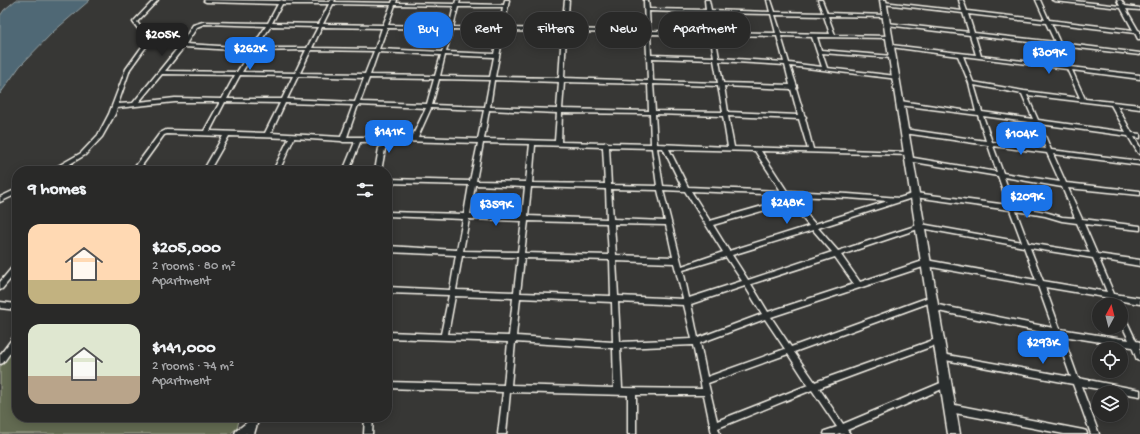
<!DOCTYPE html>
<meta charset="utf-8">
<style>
:root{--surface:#292928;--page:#353534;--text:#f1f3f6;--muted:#a5a6a8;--line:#454545;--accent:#1a73e8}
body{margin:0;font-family:"Gochi Hand",sans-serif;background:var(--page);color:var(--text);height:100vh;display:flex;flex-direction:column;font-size:15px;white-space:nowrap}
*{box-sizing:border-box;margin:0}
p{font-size:13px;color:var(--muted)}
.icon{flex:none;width:22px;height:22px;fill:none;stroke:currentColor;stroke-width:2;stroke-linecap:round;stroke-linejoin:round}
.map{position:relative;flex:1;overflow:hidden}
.side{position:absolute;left:12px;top:166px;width:380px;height:256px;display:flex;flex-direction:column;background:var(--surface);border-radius:16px;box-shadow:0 2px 10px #0003,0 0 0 1px var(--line)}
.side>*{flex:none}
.top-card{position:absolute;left:404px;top:12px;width:380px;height:36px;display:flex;gap:8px}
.needle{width:26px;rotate:7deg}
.tools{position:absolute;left:1092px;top:298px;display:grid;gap:8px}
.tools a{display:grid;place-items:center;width:36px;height:36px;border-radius:50%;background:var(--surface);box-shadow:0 2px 10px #0003,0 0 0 1px var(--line);font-size:20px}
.price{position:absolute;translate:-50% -34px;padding:0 9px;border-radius:8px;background:var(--accent);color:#fff;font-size:13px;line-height:26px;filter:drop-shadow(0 1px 2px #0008)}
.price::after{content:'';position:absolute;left:50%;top:24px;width:12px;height:9px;margin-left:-6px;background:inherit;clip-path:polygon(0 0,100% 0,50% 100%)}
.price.active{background:#222;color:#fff}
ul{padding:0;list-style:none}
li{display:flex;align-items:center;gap:12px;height:100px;padding:0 16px}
li span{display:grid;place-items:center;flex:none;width:112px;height:80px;border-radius:12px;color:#555}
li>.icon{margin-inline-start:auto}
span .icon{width:48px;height:48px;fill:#fffc;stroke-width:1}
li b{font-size:17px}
h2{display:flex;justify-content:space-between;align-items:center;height:48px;padding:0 16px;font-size:17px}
.pill{padding:0 14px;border-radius:16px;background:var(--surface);box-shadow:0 2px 10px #0003,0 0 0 1px var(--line);font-size:14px;line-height:36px}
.pill.active{background:var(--accent);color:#fff}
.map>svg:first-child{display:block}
.green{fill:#626b51;stroke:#abae9c}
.water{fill:#506874;stroke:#929fa2}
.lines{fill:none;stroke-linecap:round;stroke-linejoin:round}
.street-casing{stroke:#f4f1e8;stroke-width:3}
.secondary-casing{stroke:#f4f1e8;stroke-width:3}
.street{fill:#2a2d2e;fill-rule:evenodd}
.secondary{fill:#2a2d2e;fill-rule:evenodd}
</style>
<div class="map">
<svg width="1140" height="434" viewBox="0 0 1140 434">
<rect width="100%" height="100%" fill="#373735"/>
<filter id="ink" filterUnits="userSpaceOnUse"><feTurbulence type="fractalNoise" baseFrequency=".025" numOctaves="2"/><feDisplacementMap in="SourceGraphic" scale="8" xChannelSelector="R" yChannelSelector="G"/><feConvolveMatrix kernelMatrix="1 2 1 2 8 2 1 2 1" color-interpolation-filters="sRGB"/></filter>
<g filter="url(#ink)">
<path class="green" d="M17 345V417H240L237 428 230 434H0V367Z"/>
<path class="water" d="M16 0H90L53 32 20 66 0 94V16L4 10Z"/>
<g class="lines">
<defs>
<g id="street">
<path d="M154 0H158L137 22 148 37V44L130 69 118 104 133 103 181 44 193 25 203 22 268 23 278 4 206 2 204 1 205 0 279 1 282 0 283 1 330 2 331 0H335L334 2 392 3 393 0H397L396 3 455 4 456 0H460L459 4 504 5 505 0H509L504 28 562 29 565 0H569L567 29 645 31 644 0H648L649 9 706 10 705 0H709L711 10 770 12 767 0H771L775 12 823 13 818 0H822L827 13 886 15H888V17L828 16 835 35 889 36 891 37V38L817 37 821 50 892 56 894 57 892 58 822 53 827 68 896 76 898 78V79L790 66 797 87 796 88 804 115 806 117 805 118 813 149 909 152 912 154 911 155 761 151 787 191 848 194 899 198 915 193 1008 205 998 176 908 161 905 159 908 157 997 172 988 145 904 133 901 131 904 129 986 141 978 115 900 105 897 103 900 101 976 112 969 83 958 56 891 47 889 46 891 45 976 55 970 35 887 25 885 24 887 23 969 32 963 13 883 4 881 3 883 2 962 11 959 0H963L967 11 1045 20 1036 0H1040L1049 20 1133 30 1121 8 1054 1 1052 0H1066L1120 6 1117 0H1121L1125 6 1140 8V10L1126 9 1138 30 1140 31V39H1138L1135 33 1051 23 1060 43 1140 53V55L1061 46 1070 67 1140 75V79L1072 70 1085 99 1140 105V109L1117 106 1132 133 1140 134V138L1134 137 1140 147V154L1138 153 1128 136 1040 124 1051 150 1140 161V165L1053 154 1066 183 1140 191V195L1068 188 1082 219 1140 226V230L1084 224 1097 254 1140 260V266L1099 259 1114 294 1140 298V304L1117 300 1119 305H1113L1110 298 1045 287 1060 329 1129 340 1121 323V312L1123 313 1136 341 1140 342V348H1139L1140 350V361L1137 360 1132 347 1063 336 1078 378 1140 390V396L1081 386 1099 434H1091L1073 384 940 359 938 357 940 355 942 354 1071 377 1056 335 933 310 931 309 930 307 931 305 933 304 1053 328 1038 286 926 266 771 317 791 347 932 296 934 297 935 299 934 301 794 352 815 382 939 338 941 339 942 341 941 343 819 388 843 424 943 382 946 381 949 382 950 384 949 386 847 430 850 434H841L840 433 837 434H824L825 431 837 427 812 390 718 428 720 434H712L704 395H636V434H628V395L510 392 506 434H498L503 392 387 388V382L504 385 508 342 387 338V332L441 334 449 295 387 293V287L450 290 456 255 387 252V246L457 250 463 219 387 216V212L464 214 469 185 387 183V179L470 181 478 143 398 141 385 149 381 171H375L379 148 390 141 360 142 349 171H343L355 142H343L341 141 294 138 279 171H273L289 138 229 136 209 171H203L223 136 167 134 164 135 138 171H132L160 133 166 130 204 131 220 102H175L117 108 115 114 102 137 85 155 58 171H50L51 170 81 153 98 135 109 114 126 69 144 44V37L133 22ZM282 4H329L319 24 272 23ZM333 4 391 5 383 25 323 24ZM395 5 454 6 449 27 388 25ZM458 7H503L500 28 453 27ZM649 11 707 13 710 32 650 31ZM711 13 771 14 776 33 714 32ZM968 14 1046 23 1055 42 974 33ZM775 15 824 16 830 34 781 33ZM204 24 266 26 252 48 186 44 197 27ZM271 26 318 27 307 48H256ZM322 27 382 28 375 49 312 48ZM387 28 448 29 442 52 379 49ZM452 29 499 30 494 54 446 52ZM504 31 562 32 559 78 495 77ZM566 32 646 33 647 55 646 56 647 57 648 81 564 78ZM650 34 710 35 714 57 651 55ZM715 35 777 36 784 62 719 58ZM781 36 812 37 822 67 789 63ZM975 36 1056 45 1065 66 981 56ZM184 47 250 51 237 72 165 71ZM306 50 295 73 242 72 255 51ZM311 50 374 51 365 74 300 73ZM378 52 441 55 435 76 370 75ZM445 55 494 57 490 77 440 76ZM963 56 1067 69 1080 98 1024 91 973 82ZM652 58 714 60 718 83 653 81ZM719 61 785 65 790 85 723 83ZM162 74 235 75 222 99 175 98 139 102ZM240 75 293 76 282 99H227ZM298 76 364 78 355 102 287 99ZM369 78 434 79 427 104 360 102ZM439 79 490 80 485 107 432 105ZM494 80 559 82 557 109 490 107ZM564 82 648 84 649 111 562 109ZM653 84 718 86 723 112 655 111ZM974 85 1022 94 1033 119 982 112ZM724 86 791 89 798 115 728 112ZM1027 95 1111 105 1126 132 1038 120ZM225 102 280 103 265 133 210 131ZM285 103 353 105 341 137 271 133ZM358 105 426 108 412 137H347ZM431 108 484 110 478 139 418 137ZM489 110 557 113 555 141 484 139ZM562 113 650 114 651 144 608 143 606 142 604 143 561 142ZM655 114 723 116 728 147 657 144ZM728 116 799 119 808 149 734 147ZM983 116 1035 123 1046 149 992 142ZM483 143 530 144 526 182 476 181ZM535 145 603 147 605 184 532 183ZM993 146 1047 153 1060 182 1003 173ZM609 147 652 148 657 186 611 185ZM657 148H663L682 187 663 186ZM669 149 755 151 781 191 688 187ZM1004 177 1062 187 1075 218 1062 217 1045 212 1014 206ZM475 185 525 187 522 216 470 214ZM531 187 606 189 607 219 528 216ZM611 189 658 190 665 221 613 219ZM663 190 685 191 723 252 682 266ZM691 191 784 195 787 199 710 221ZM791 196 848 198 888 201 815 224ZM915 197 1010 210 1022 242 921 224 838 251 818 228ZM790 203 809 226 729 251 713 225ZM1016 211 1045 216 1062 221 1077 223 1090 253 1028 243ZM469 219 522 221 518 252 463 251ZM528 221 607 223 609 255 524 253ZM614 224 666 225 673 257 616 255ZM921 228 1024 247 1036 280 926 260 860 282 841 255ZM813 230 832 252 748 280 732 255ZM1030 248 1093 258 1107 292 1043 281ZM462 256 518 257 514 292 456 290ZM726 257 742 281 689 298 683 270ZM835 257 854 284 768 312 751 284ZM524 258 610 260 611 296 520 293ZM616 261 674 263 683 299 618 296ZM745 286 762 314 698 338 691 304ZM455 296 513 298 509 336 448 334ZM520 298 612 302 613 342 516 336ZM618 302 684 305 692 339 620 342ZM765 319 785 349 707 377 700 343ZM515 342 613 348 614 388 511 385ZM693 345 702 389 622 388 620 348ZM788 354 808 385 717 421 708 383Z"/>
<path d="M17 189V194L0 202V197Z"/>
<path d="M17 263V271L2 289 0 290V282L15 264Z"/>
<path d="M0 302 17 304V310L0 308Z"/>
<path d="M17 334V343L3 363 0 364V355L15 335Z"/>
<path d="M950 404 1083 430 1086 431 1087 434H1064L950 412 947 411 946 408 947 405Z"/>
<path d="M251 417H259L254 434H246L247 433 245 434H235L236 431 250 420Z"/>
<path d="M365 417H373L372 434H364Z"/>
</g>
<path id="secondary" d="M880 0H886L960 434H948Z"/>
</defs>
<use href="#street" class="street-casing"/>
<use href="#secondary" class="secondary-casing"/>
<use href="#street" class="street"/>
<use href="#secondary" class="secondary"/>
</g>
</g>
</svg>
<div class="tools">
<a><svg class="needle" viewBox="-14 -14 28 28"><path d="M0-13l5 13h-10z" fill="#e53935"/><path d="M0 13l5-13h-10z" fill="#a5a6a8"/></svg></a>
<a><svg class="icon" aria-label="locate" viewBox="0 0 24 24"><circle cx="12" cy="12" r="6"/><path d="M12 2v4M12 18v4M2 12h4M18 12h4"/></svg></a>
<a><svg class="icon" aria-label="layers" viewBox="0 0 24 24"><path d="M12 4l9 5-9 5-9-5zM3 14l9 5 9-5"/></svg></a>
</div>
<b class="price active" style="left:162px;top:57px">$205K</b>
<b class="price" style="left:250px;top:71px">$262K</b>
<b class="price" style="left:1049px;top:75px">$309K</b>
<b class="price" style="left:389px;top:154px">$141K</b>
<b class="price" style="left:1021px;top:156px">$104K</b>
<b class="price" style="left:1027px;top:219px">$209K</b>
<b class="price" style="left:787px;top:225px">$248K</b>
<b class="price" style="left:496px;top:227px">$359K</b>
<b class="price" style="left:1043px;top:365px">$293K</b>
<div class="top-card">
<a class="pill active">Buy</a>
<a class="pill">Rent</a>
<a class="pill">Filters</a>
<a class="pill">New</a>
<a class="pill">Apartment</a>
</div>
<section class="side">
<h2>9 homes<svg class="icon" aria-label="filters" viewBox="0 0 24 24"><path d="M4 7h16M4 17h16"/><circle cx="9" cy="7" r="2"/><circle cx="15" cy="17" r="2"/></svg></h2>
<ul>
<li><span style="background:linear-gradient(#ffd9b3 70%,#c2b280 0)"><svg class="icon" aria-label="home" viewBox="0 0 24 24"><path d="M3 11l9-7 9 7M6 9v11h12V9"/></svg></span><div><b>$205,000</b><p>2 rooms · 80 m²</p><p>Apartment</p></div></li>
<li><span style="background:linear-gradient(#dfe7d0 65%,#b9a48a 0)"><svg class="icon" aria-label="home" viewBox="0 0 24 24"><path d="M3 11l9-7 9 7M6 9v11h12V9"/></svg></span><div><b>$141,000</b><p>2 rooms · 74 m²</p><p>Apartment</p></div></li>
</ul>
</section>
</div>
